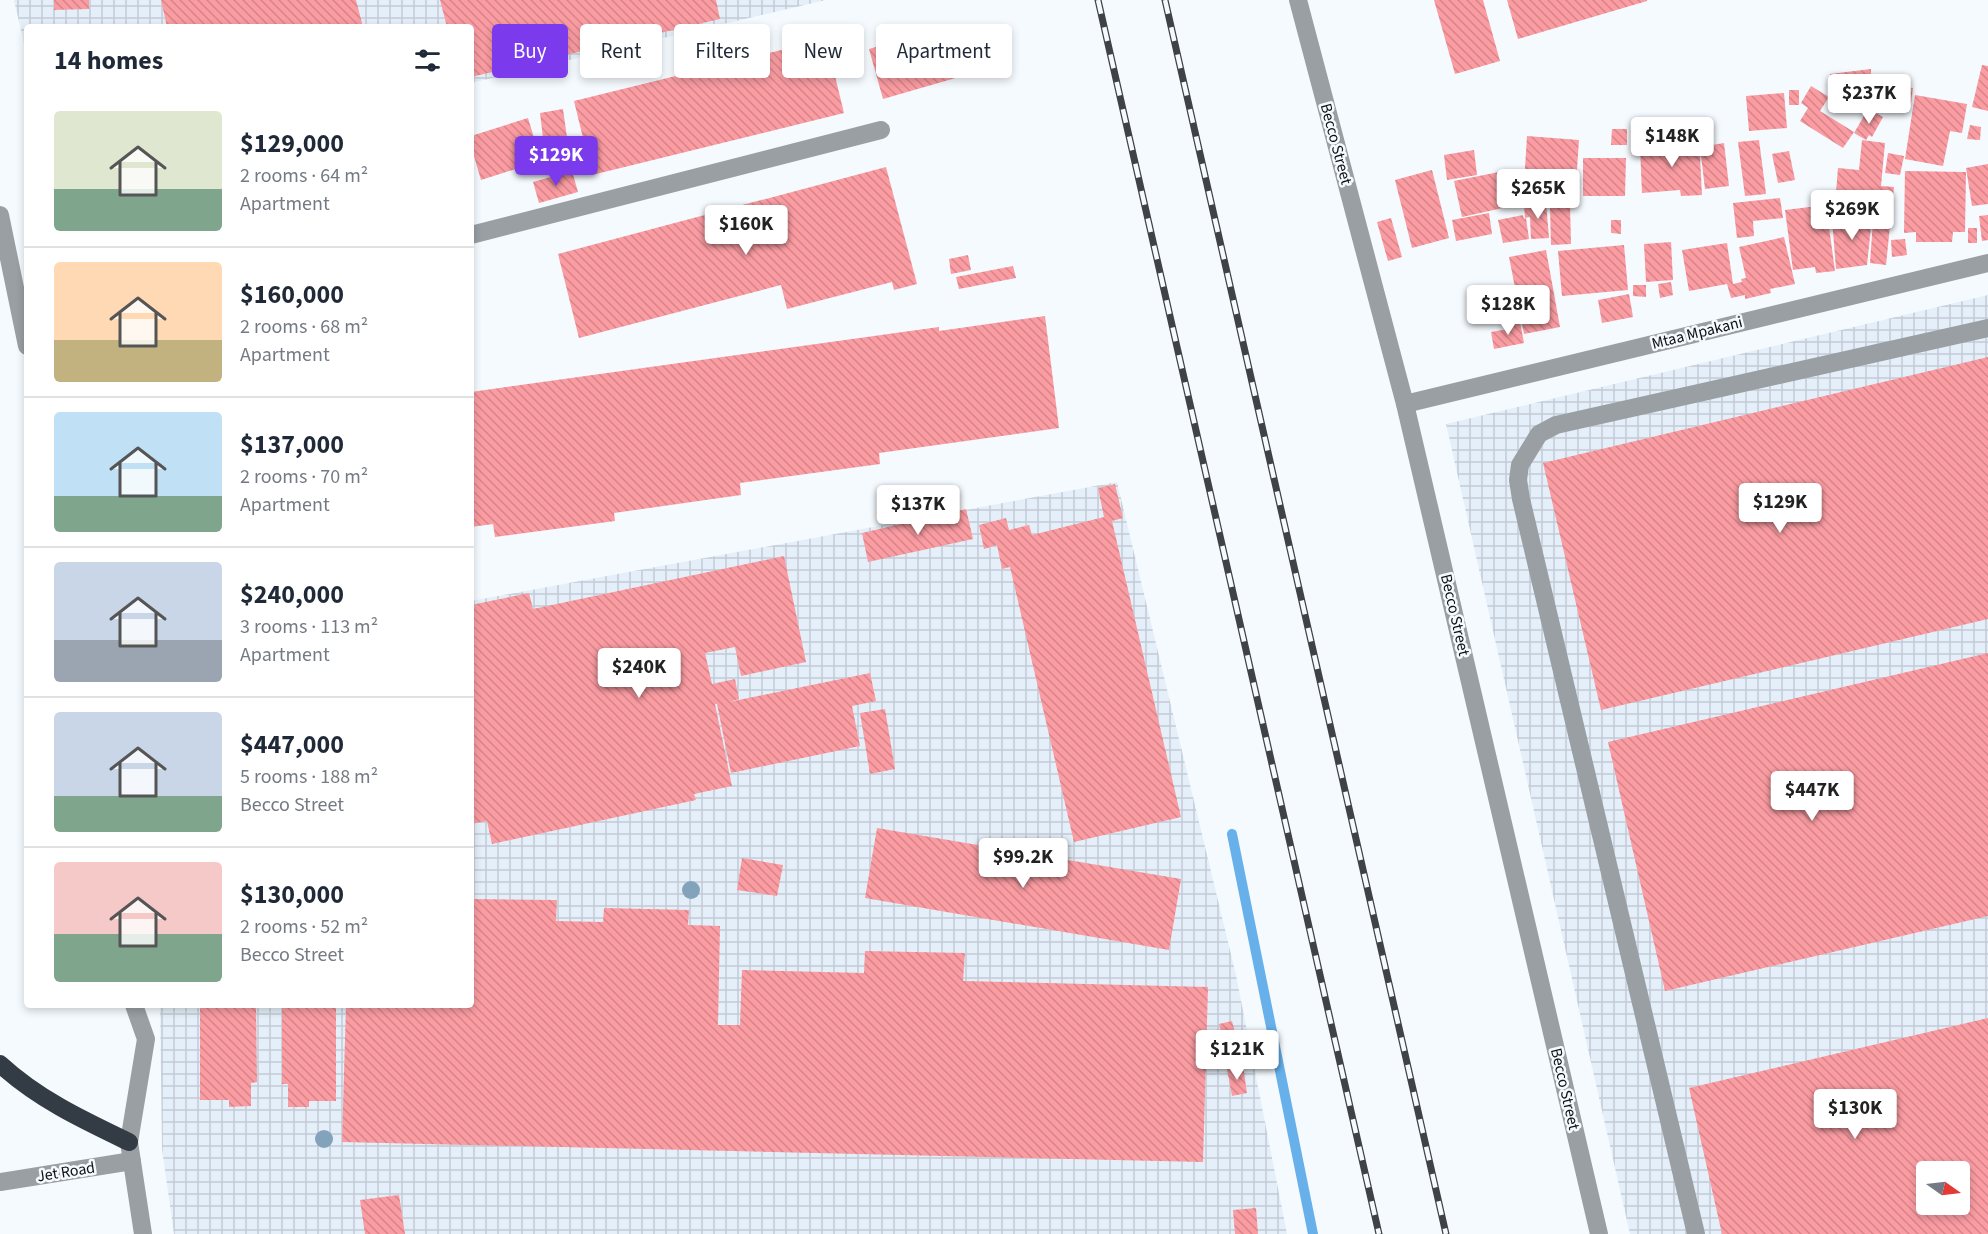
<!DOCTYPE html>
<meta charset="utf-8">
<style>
:root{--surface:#fff;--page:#f2f2f3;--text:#1f2937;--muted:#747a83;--line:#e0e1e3;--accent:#7c3aed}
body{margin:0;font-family:"Source Sans 3",sans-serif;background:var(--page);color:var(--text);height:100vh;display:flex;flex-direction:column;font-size:22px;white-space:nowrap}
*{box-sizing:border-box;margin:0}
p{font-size:20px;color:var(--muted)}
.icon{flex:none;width:33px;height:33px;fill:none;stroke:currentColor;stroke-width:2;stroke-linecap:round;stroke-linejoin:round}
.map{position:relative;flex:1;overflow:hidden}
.details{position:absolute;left:24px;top:24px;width:450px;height:984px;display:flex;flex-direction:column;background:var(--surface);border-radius:6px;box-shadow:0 3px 9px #0003}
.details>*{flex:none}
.top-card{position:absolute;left:492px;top:24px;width:570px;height:54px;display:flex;gap:12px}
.needle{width:39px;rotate:104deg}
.tools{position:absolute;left:1916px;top:1161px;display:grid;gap:12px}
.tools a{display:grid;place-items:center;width:54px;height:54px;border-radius:6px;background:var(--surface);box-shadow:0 3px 9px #0003;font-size:30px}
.price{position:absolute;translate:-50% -51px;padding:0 14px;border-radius:6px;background:#fff;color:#222;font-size:20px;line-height:39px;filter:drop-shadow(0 2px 3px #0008)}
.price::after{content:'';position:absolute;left:50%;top:36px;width:18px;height:14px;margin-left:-9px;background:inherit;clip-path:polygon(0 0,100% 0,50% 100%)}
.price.on{background:var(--accent);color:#fff}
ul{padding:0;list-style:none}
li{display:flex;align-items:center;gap:18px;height:150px;padding:0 30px}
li+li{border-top:2px solid var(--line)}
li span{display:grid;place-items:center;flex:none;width:168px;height:120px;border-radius:6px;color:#555}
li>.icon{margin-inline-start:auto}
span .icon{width:72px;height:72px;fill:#fffc;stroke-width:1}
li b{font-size:26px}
h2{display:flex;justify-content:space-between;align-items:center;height:72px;padding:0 30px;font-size:26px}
.chip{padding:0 21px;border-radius:6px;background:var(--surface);box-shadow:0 3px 9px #0003;font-size:21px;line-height:54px}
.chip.on{background:var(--accent);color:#fff}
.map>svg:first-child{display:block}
.industrial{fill:url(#industrial-grid);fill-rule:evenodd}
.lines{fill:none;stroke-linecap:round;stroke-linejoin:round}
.stream{stroke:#67b0ea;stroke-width:10}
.building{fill:url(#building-back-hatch);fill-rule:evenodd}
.minor{stroke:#9a9fa3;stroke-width:18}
.highway{stroke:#333c44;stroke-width:18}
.rail-casing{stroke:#3f4347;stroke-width:7}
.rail{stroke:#f5fafe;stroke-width:4.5;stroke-dasharray:14;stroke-linecap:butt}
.tree{fill:#83a3ba}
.labels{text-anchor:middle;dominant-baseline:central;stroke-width:5;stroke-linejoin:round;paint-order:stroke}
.street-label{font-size:16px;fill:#0d1115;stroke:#f5fafe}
</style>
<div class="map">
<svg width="1988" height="1234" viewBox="0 0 1988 1234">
<defs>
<pattern id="industrial-grid" width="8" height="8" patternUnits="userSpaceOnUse" patternTransform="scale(1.5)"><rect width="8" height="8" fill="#e5eff9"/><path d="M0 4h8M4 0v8" fill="none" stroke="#c3ccd5"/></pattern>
<pattern id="building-back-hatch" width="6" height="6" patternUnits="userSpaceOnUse" patternTransform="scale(1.5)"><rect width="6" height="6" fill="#fa9ca2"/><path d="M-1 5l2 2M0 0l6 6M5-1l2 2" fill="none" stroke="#d5858b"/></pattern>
</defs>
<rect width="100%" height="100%" fill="#f5fafe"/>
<g class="industrial">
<path d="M14 0H826L471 83V27H27V56Z"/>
<path d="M1988 295V1234H1630L1446 424ZM1926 1172H1959V1204H1926Z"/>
<path d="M1117 482 1236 975 1287 1234H174L162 1149 160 1005H471V601Z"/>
</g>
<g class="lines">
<path class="stream" d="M1232 834 1313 1234"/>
</g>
<g class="building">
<path d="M54 0H89V9L54 10Z"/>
<path d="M161 0H356L363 27H167Z"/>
<path d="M440 0H716L720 19 471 77V27H447Z"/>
<path d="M1434 0H1483L1500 61 1455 74Z"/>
<path d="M1507 0H1647V1L1518 39Z"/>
<path d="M945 27 956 52 959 77 883 99 869 49Z"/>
<path d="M826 39 844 113 592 175 574 101Z"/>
<path d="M1982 65 1988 66V111L1972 107Z"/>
<path d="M1871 69V76L1898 79 1897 86 1913 88 1911 103 1895 101V109L1843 104 1836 97H1831L1830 74Z"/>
<path d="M1811 86 1829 97 1820 111 1854 132 1843 148 1800 121 1808 108 1801 103Z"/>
<rect x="1789" y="90" width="10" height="15"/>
<path d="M1784 93 1787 128 1749 131 1746 96Z"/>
<path d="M1915 95 1967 104 1962 133 1950 131 1943 166 1905 159Z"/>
<path d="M563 109 570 159 546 163 540 113Z"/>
<path d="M1868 109 1883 117 1872 137 1869 135 1866 140 1854 133Z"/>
<path d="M528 118 541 161 481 180 471 146V136Z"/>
<path d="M1970 125 1981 127 1980 140 1967 139Z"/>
<path d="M1612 129H1627V145H1611Z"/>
<path d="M1527 136 1579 140 1575 198 1546 196V202L1523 200Z"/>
<path d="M1679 137H1699L1702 195 1681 196 1680 190 1642 193 1640 147 1679 145Z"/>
<path d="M1759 140 1766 194 1745 196 1738 142Z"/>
<path d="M1862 140 1885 143 1881 186 1894 187 1886 265 1870 263 1874 207 1835 204 1838 168 1859 170Z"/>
<path d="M1724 143 1729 186 1705 189 1700 147Z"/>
<path d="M1474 150 1477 175 1447 180 1444 155Z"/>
<path d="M1789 151 1795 180 1778 183 1772 154Z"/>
<path d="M1888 153 1904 156 1900 175 1885 173Z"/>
<path d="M1583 158H1626L1625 196H1583Z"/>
<path d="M1988 164V204L1972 206 1966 168Z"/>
<path d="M886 167 917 284 894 290 892 282 787 309 781 285 579 338 558 254Z"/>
<path d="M1514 169 1521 204 1462 217 1454 181Z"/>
<path d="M1432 170 1449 238 1412 248 1395 180Z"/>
<path d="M572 171 578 192 539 203 533 182Z"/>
<path d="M1905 171 1966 172 1965 232H1953L1952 242H1916V232L1904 233Z"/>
<path d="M1780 198 1783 218 1753 221 1754 236 1737 238 1733 203Z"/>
<path d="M1546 202 1549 238 1531 239 1530 217 1525 218 1524 204Z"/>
<path d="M1826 205 1835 271 1816 273 1815 267 1793 270 1785 210Z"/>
<path d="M1570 206 1571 244 1551 245 1550 207Z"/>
<path d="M1489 213 1492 234 1456 241 1452 220Z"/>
<path d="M1523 215 1524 219 1526 218 1529 239 1503 243 1498 220Z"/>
<path d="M1988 215V240L1982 241 1979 216Z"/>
<path d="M1872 217 1867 265 1836 269 1832 219Z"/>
<path d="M1391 218 1402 257 1388 261 1377 222Z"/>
<path d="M1611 220H1621V234L1611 233Z"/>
<rect x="1968" y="228" width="9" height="15"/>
<path d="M1784 237 1795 284 1770 289 1771 293 1745 299V295L1731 298 1727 284 1689 291 1682 250 1727 243 1733 284 1742 282 1741 279 1746 278 1739 247Z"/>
<path d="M1905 239 1907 255 1892 257 1891 240Z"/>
<path d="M1671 242 1673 280 1646 282 1644 244Z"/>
<path d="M1624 245 1628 290 1562 296 1558 251Z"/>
<path d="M1546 250 1560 327 1524 334 1509 257Z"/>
<path d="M968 255 971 270 951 274 949 259Z"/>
<path d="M1013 266 1016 278 959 289 956 277Z"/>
<path d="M1671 282 1673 295 1660 298 1658 284Z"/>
<path d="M1633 285H1646V297L1633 296Z"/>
<path d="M1629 294 1633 317 1602 323 1598 300Z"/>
<path d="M1045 316 1059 428 879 453 880 464 740 483 741 495 614 513 615 521 495 537 493 524 471 527V392L939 327V331Z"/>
<path d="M1520 322 1524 343 1494 349 1491 332 1508 329 1507 325Z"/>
<path d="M1988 357V619L1601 710 1543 463Z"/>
<path d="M1115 484 1123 518 1112 521 1181 817 1074 842 1010 567 1002 569 997 545 984 549 979 525 1006 518 1009 530 1029 525 1032 535 1104 517 1098 488Z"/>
<path d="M966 509 973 539 868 562 862 533Z"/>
<path d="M784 556 806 662 741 676 735 647 705 653 712 684 735 679 739 699 729 702 870 673 876 701 852 706 860 746 731 773 717 704H715L732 786 694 794 696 800 492 844 487 821 471 824V605L529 593 533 609Z"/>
<path d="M1988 653V916L1665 991 1608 742Z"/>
<path d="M885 709 895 769 870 774 860 713Z"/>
<path d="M877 828 1181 879 1169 950 865 898Z"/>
<path d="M742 858 783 865 777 896 737 890Z"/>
<path d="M471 899 557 900 556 921 603 922 604 908 689 910 688 925 720 926 718 1025H740L742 970 864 973 865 951 965 953 963 981 1208 987 1203 1162 342 1142 346 1005H471Z"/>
<path d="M200 1005H256L257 1082 251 1083V1106L229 1107V1100H200Z"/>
<path d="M282 1005H336V1101H309V1107H288V1084H282Z"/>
<path d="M1988 1018V1234H1722L1689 1088ZM1926 1172H1959V1204H1926Z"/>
<path d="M1232 1021 1240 1052 1227 1055 1219 1024Z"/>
<path d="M1243 1066 1247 1093 1232 1096 1227 1069Z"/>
<path d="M399 1195 405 1234H365L360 1200Z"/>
<path d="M1256 1208 1258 1234H1235L1233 1210Z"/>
</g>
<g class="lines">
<g class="minor">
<path d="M1298 0 1405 404 1599 1234"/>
<path d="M0 215 27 346"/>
<path d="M471 235 881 130"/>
<path d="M1405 404 1988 263"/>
<path d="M134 1005 146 1039 129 1142 143 1234"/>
<path d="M0 1182 132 1161"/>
<path d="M1696 1234 1521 499 1518 480 1520 465 1539 434 1556 425 1988 328"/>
</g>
<path class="highway" d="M0 1064C38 1099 83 1120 129 1142"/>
<defs>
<g id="rail">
<path d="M1098 0 1379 1234"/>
<path d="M1165 0 1446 1234"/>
</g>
</defs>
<use href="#rail" class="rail-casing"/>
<use href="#rail" class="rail"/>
</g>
<g class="tree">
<circle cx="691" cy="890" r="9"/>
<circle cx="324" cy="1139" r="9"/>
</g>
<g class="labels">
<g class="street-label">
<text transform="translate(1336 144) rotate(75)">Becco Street</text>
<text transform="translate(1697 333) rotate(-14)">Mtaa Mpakani</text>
<text transform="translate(1455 615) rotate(77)">Becco Street</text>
<text transform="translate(1565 1089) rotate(77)">Becco Street</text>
<text transform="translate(66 1172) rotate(-9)">Jet Road</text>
</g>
</g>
</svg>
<div class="tools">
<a><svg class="needle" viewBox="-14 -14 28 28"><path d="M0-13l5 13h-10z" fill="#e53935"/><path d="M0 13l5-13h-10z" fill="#747a83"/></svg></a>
</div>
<b class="price" style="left:1869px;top:125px">$237K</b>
<b class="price" style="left:1672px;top:168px">$148K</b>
<b class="price on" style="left:556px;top:187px">$129K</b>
<b class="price" style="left:1538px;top:220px">$265K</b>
<b class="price" style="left:1852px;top:241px">$269K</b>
<b class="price" style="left:746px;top:256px">$160K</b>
<b class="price" style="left:1508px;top:336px">$128K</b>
<b class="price" style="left:1780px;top:534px">$129K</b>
<b class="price" style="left:918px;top:536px">$137K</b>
<b class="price" style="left:639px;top:699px">$240K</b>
<b class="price" style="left:1812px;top:822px">$447K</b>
<b class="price" style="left:1023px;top:889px">$99.2K</b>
<b class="price" style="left:1237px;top:1081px">$121K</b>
<b class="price" style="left:1855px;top:1140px">$130K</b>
<div class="top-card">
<a class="chip on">Buy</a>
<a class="chip">Rent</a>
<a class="chip">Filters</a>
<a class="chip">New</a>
<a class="chip">Apartment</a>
</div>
<section class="details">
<h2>14 homes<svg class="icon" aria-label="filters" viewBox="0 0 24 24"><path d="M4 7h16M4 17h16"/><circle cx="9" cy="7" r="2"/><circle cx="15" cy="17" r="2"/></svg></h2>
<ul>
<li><span style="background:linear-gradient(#dfe7d0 65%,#7fa58c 0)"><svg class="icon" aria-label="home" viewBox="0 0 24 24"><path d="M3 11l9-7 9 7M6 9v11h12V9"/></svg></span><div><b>$129,000</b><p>2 rooms · 64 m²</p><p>Apartment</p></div></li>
<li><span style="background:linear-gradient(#ffd9b3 65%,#c2b280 0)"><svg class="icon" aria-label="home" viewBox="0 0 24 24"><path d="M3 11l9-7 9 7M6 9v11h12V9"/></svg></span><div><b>$160,000</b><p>2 rooms · 68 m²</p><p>Apartment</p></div></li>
<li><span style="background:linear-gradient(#bfe0f5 70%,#7fa58c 0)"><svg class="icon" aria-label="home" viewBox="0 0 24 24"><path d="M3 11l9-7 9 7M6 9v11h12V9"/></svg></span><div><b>$137,000</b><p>2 rooms · 70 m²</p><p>Apartment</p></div></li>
<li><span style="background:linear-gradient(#c9d6e8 65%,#9aa5b1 0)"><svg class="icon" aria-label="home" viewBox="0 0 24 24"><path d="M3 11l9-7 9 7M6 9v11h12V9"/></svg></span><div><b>$240,000</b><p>3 rooms · 113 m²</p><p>Apartment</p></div></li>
<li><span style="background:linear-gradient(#c9d6e8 70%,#7fa58c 0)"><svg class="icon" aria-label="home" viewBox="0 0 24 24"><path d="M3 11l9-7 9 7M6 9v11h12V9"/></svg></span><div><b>$447,000</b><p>5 rooms · 188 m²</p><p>Becco Street</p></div></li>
<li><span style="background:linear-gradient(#f6c9c9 60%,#7fa58c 0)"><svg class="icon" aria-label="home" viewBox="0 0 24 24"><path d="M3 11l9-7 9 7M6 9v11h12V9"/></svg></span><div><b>$130,000</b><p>2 rooms · 52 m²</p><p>Becco Street</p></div></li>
</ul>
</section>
</div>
